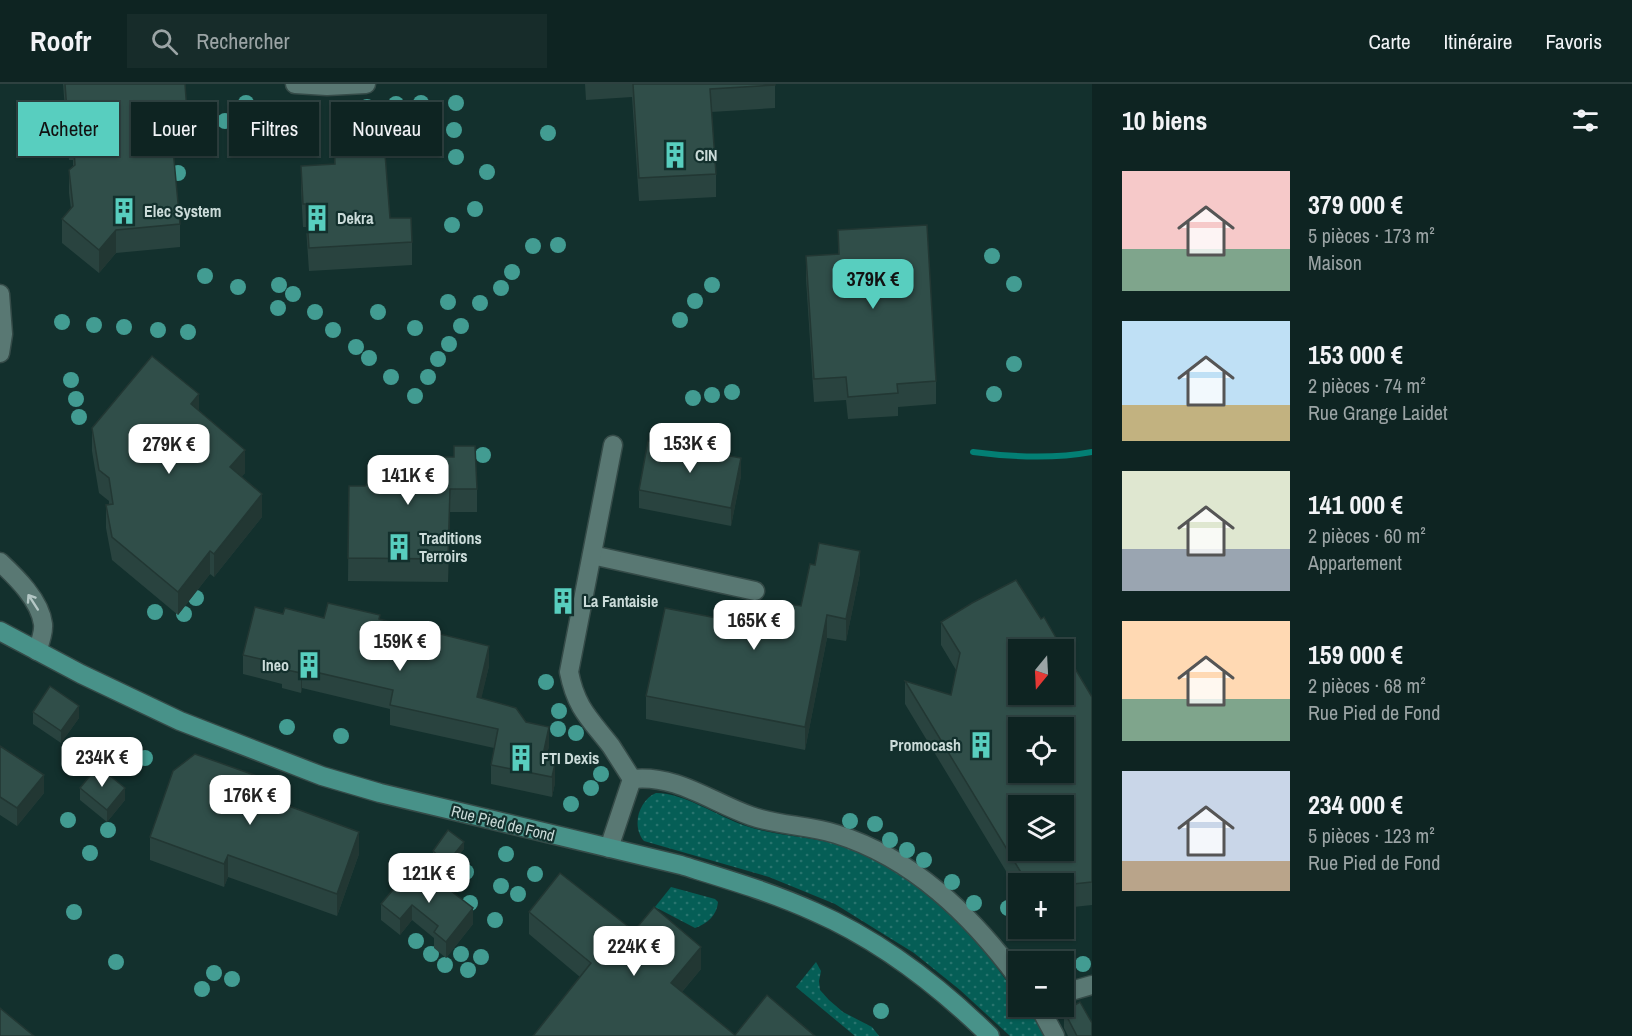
<!DOCTYPE html>
<html lang="fr">
<meta charset="utf-8">
<style>
:root{--surface:#0e2422;--page:#172c2a;--text:#f1f3f6;--muted:#9ba4a5;--line:#2e4140;--accent:#58cebf}
body{margin:0;font-family:"Archivo Narrow",sans-serif;background:var(--page);color:var(--text);height:100vh;display:flex;flex-direction:column;font-size:22px;white-space:nowrap}
*{box-sizing:border-box;margin:0}
p{font-size:20px;color:var(--muted)}
.icon{flex:none;width:33px;height:33px;fill:none;stroke:currentColor;stroke-width:2;stroke-linecap:round;stroke-linejoin:round}
.map{position:relative;flex:1;overflow:hidden}
.panel{display:flex;flex-direction:column;background:var(--surface);width:540px}
.panel>*{flex:none}
.hud{position:absolute;left:18px;top:18px;width:570px;height:54px;display:flex;gap:12px}
.needle{width:39px;rotate:198deg}
.controls{position:absolute;left:1008px;top:555px;display:grid;gap:12px}
.controls a{display:grid;place-items:center;width:66px;height:66px;border-radius:0px;background:var(--surface);box-shadow:0 2px 4px #0004,0 0 0 2px var(--line);font-size:30px}
.price{position:absolute;translate:-50% -51px;padding:0 14px;border-radius:12px;background:#fff;color:#222;font-size:20px;line-height:39px;filter:drop-shadow(0 2px 3px #0008)}
.price::after{content:'';position:absolute;left:50%;top:36px;width:18px;height:14px;margin-left:-9px;background:inherit;clip-path:polygon(0 0,100% 0,50% 100%)}
.price.current{background:var(--accent);color:#111}
ul{padding:0;list-style:none}
li{display:flex;align-items:center;gap:18px;height:150px;padding:0 30px}
li span{display:grid;place-items:center;flex:none;width:168px;height:120px;border-radius:0px;color:#555}
li>.icon{margin-inline-start:auto}
span .icon{width:72px;height:72px;fill:#fffc;stroke-width:1}
li b{font-size:26px}
h2{display:flex;justify-content:space-between;align-items:center;height:72px;padding:0 30px;font-size:26px}
.tag{padding:0 21px;border-radius:0px;background:var(--surface);box-shadow:0 2px 4px #0004,0 0 0 2px var(--line);font-size:21px;line-height:54px}
.tag.current{background:var(--accent);color:#111}
header{display:flex;align-items:center;gap:36px;box-sizing:border-box;height:84px;padding:0 30px;background:var(--surface);border-bottom:2px solid var(--line)}
header strong{font-size:28px}
nav{display:flex;gap:33px;margin-inline-start:auto;font-size:21px}
.search{width:420px;height:54px;background:var(--page);display:flex;align-items:center;gap:15px;box-sizing:border-box;padding:0 21px;border-radius:0px;color:var(--muted);font-size:22px}
main{display:flex;flex:1;min-height:0}
.map>svg:first-child{display:block}
.grass{fill:url(#grass-dots)}
.lines{fill:none;stroke-linecap:round;stroke-linejoin:round}
.stream{stroke:#037f74;stroke-width:6}
.minor-casing{stroke:#354b48;stroke-width:21}
.major-casing{stroke:#354b48;stroke-width:21}
.minor{stroke:#597873;stroke-width:18}
.major{stroke:#489289;stroke-width:18}
.tree{fill:#429c92}
.wall{fill:#29433f}
.shaded-wall{fill:#223733}
.building{fill:#304e49;stroke:#223733;stroke-width:1.5;fill-rule:evenodd}
.oneway{stroke:#b4c7c5}
.labels{text-anchor:middle;dominant-baseline:central;stroke-width:4.5;stroke-linejoin:round;paint-order:stroke}
.poi-label{font-size:16px;font-weight:bold;fill:#cbdbd9;stroke:#13302d;text-anchor:start}
.street-label{font-size:16px;fill:#cbdbd9;stroke:#13302d}
</style>
<header>
<strong>Roofr</strong>
<div class="search"><svg class="icon" aria-label="search" viewBox="0 0 24 24"><circle cx="10" cy="10" r="6"/><path d="M15 15l6 6"/></svg>Rechercher</div>
<nav><a>Carte</a><a>Itinéraire</a><a>Favoris</a></nav>
</header>
<main>
<div class="map">
<svg width="1092" height="952" viewBox="0 0 1092 952">
<defs>
<pattern id="grass-dots" width="8" height="8" patternUnits="userSpaceOnUse" patternTransform="scale(1.5)"><rect width="8" height="8" fill="#055e56"/><path d="M2 2h.1M6 6h.1" fill="none" stroke="#28746e" stroke-width="1.8" stroke-linecap="round"/></pattern>
</defs>
<rect width="100%" height="100%" fill="#13302d"/>
<g class="grass">
<path d="M656 709C685 709 718 733 746 742 776 752 809 752 840 761 884 775 938 811 968 847 986 868 1002 891 1018 912V922L1027 923 1045 952H1010L960 906 914 869 835 820 769 793 644 757C631 742 639 716 656 709Z"/>
<path d="M671 803 715 815 718 818C717 831 707 840 695 844L655 823Z"/>
<path d="M816 878 821 887 819 897 820 906 829 916 843 928 872 943 879 952H855L796 903Z"/>
</g>
<g class="lines">
<path class="stream" d="M973 368C1011 373 1054 375 1092 368"/>
<defs>
<g id="minor">
<path d="M295 0 327 2 366 0"/>
<path d="M0 210 3 250 0 269"/>
<path d="M592 471 755 507"/>
<path d="M0 478C16 493 40 516 43 540 44 549 40 559 37 567"/>
<path d="M632 695C676 690 711 718 751 732 779 742 808 741 836 750 913 774 971 831 1018 894"/>
<path d="M609 764 632 695C625 684 618 673 611 662 590 635 576 624 569 588L613 361"/>
<path d="M1064 909 1092 901"/>
<path d="M1039 922 1055 952"/>
</g>
<path id="major" d="M0 547 81 590 180 637 322 692 380 709 681 781C726 795 771 808 815 828 879 856 940 903 990 952"/>
</defs>
<use href="#minor" class="minor-casing"/>
<use href="#major" class="major-casing"/>
<use href="#minor" class="minor"/>
<use href="#major" class="major"/>
</g>
<g class="tree">
<circle cx="246" cy="19" r="8"/>
<circle cx="421" cy="19" r="8"/>
<circle cx="456" cy="19" r="8"/>
<circle cx="396" cy="20" r="8"/>
<circle cx="367" cy="23" r="8"/>
<circle cx="342" cy="24" r="8"/>
<circle cx="285" cy="26" r="8"/>
<circle cx="225" cy="37" r="8"/>
<circle cx="454" cy="46" r="8"/>
<circle cx="548" cy="49" r="8"/>
<circle cx="456" cy="73" r="8"/>
<circle cx="487" cy="88" r="8"/>
<circle cx="178" cy="89" r="8"/>
<circle cx="475" cy="125" r="8"/>
<circle cx="452" cy="141" r="8"/>
<circle cx="558" cy="161" r="8"/>
<circle cx="533" cy="162" r="8"/>
<circle cx="992" cy="172" r="8"/>
<circle cx="512" cy="188" r="8"/>
<circle cx="205" cy="192" r="8"/>
<circle cx="1014" cy="200" r="8"/>
<circle cx="279" cy="201" r="8"/>
<circle cx="712" cy="201" r="8"/>
<circle cx="238" cy="203" r="8"/>
<circle cx="501" cy="204" r="8"/>
<circle cx="293" cy="210" r="8"/>
<circle cx="695" cy="217" r="8"/>
<circle cx="448" cy="218" r="8"/>
<circle cx="480" cy="219" r="8"/>
<circle cx="278" cy="224" r="8"/>
<circle cx="315" cy="228" r="8"/>
<circle cx="378" cy="228" r="8"/>
<circle cx="680" cy="236" r="8"/>
<circle cx="62" cy="238" r="8"/>
<circle cx="94" cy="241" r="8"/>
<circle cx="461" cy="242" r="8"/>
<circle cx="124" cy="243" r="8"/>
<circle cx="415" cy="244" r="8"/>
<circle cx="158" cy="246" r="8"/>
<circle cx="333" cy="246" r="8"/>
<circle cx="188" cy="248" r="8"/>
<circle cx="449" cy="260" r="8"/>
<circle cx="356" cy="263" r="8"/>
<circle cx="369" cy="274" r="8"/>
<circle cx="438" cy="275" r="8"/>
<circle cx="1014" cy="280" r="8"/>
<circle cx="391" cy="293" r="8"/>
<circle cx="428" cy="293" r="8"/>
<circle cx="71" cy="296" r="8"/>
<circle cx="732" cy="308" r="8"/>
<circle cx="994" cy="310" r="8"/>
<circle cx="712" cy="311" r="8"/>
<circle cx="415" cy="312" r="8"/>
<circle cx="693" cy="314" r="8"/>
<circle cx="76" cy="315" r="8"/>
<circle cx="79" cy="333" r="8"/>
<circle cx="483" cy="371" r="8"/>
<circle cx="196" cy="514" r="8"/>
<circle cx="155" cy="528" r="8"/>
<circle cx="184" cy="530" r="8"/>
<circle cx="546" cy="598" r="8"/>
<circle cx="559" cy="627" r="8"/>
<circle cx="287" cy="643" r="8"/>
<circle cx="558" cy="645" r="8"/>
<circle cx="576" cy="649" r="8"/>
<circle cx="341" cy="652" r="8"/>
<circle cx="145" cy="674" r="8"/>
<circle cx="601" cy="690" r="8"/>
<circle cx="591" cy="704" r="8"/>
<circle cx="571" cy="720" r="8"/>
<circle cx="68" cy="736" r="8"/>
<circle cx="850" cy="737" r="8"/>
<circle cx="875" cy="740" r="8"/>
<circle cx="108" cy="746" r="8"/>
<circle cx="890" cy="756" r="8"/>
<circle cx="907" cy="766" r="8"/>
<circle cx="90" cy="769" r="8"/>
<circle cx="506" cy="770" r="8"/>
<circle cx="924" cy="776" r="8"/>
<circle cx="466" cy="788" r="8"/>
<circle cx="535" cy="790" r="8"/>
<circle cx="952" cy="798" r="8"/>
<circle cx="449" cy="802" r="8"/>
<circle cx="501" cy="802" r="8"/>
<circle cx="518" cy="810" r="8"/>
<circle cx="470" cy="819" r="8"/>
<circle cx="974" cy="819" r="8"/>
<circle cx="1008" cy="824" r="8"/>
<circle cx="74" cy="828" r="8"/>
<circle cx="495" cy="836" r="8"/>
<circle cx="416" cy="857" r="8"/>
<circle cx="431" cy="870" r="8"/>
<circle cx="461" cy="870" r="8"/>
<circle cx="481" cy="873" r="8"/>
<circle cx="116" cy="878" r="8"/>
<circle cx="1083" cy="880" r="8"/>
<circle cx="445" cy="881" r="8"/>
<circle cx="468" cy="886" r="8"/>
<circle cx="214" cy="889" r="8"/>
<circle cx="232" cy="895" r="8"/>
<circle cx="202" cy="905" r="8"/>
<circle cx="881" cy="927" r="8"/>
</g>
<g class="wall">
<path d="M63 0H185L188 42V65L173 67 180 140V163L116 169 99 189 62 159V135L71 125 69 109V86L73 82V76H69Z"/>
<path d="M585 0H775V24L711 28 716 90V113L639 117 632 13 586 16Z"/>
<path d="M334 60 390 134 412 158V181L309 187 306 143H303L301 106V82L334 80Z"/>
<path d="M838 146 936 297V320L898 323V332L848 335 846 316 814 318 806 195V172L838 170Z"/>
<path d="M199 327 245 389 241 393 262 433 214 493 210 490 178 531 112 476 106 444V421H109V417L99 409 92 367V344Z"/>
<path d="M741 392 731 442 639 424V406Z"/>
<path d="M349 402 477 405V428H450L448 498 348 497Z"/>
<path d="M860 489 846 557 827 554 805 666 646 635V612L783 547 801 522Z"/>
<path d="M283 530 324 534 380 535 489 582 481 614 526 638 549 662 547 670 555 699 552 713 491 700V681L494 664 390 641V625L302 604 301 609 282 604V600L243 590V571Z"/>
<path d="M941 538 1092 613V821L1064 824V800H1018V807L905 620V597L951 611 956 586 941 561Z"/>
<path d="M33 628 79 634 61 659 33 640Z"/>
<path d="M0 662 44 709 17 742 0 731Z"/>
<path d="M80 704 125 716 107 738 80 716Z"/>
<path d="M257 710 359 770 337 832 228 793 224 803 150 776V753Z"/>
<path d="M464 765 447 785 433 773V767Z"/>
<path d="M413 801 473 840 446 874 434 864V854L412 836 400 851 381 836V820Z"/>
<path d="M529 828 634 847 701 885 682 908 735 951 533 952 580 893 529 850Z"/>
<path d="M1064 927 1092 952H1068L1064 944Z"/>
</g>
<g class="shaded-wall">
<path d="M116 146V169L99 189V166Z"/>
<path d="M199 310V333L191 320Z"/>
<path d="M245 366V389L230 407V383Z"/>
<path d="M741 374V392L731 442V424Z"/>
<path d="M450 405V428L448 498V475Z"/>
<path d="M262 410V433L214 493V470Z"/>
<path d="M210 467V490L178 531V508Z"/>
<path d="M860 467V489L846 557V535Z"/>
<path d="M827 531V554L805 666V643Z"/>
<path d="M489 562V582L477 633V613Z"/>
<path d="M302 585V604L301 609V589Z"/>
<path d="M79 622V634L61 659V647Z"/>
<path d="M549 643V662L544 685V666Z"/>
<path d="M555 680V699L552 713V693Z"/>
<path d="M44 691V709L17 742V724Z"/>
<path d="M257 692V715L251 708Z"/>
<path d="M125 704V716L107 738V726Z"/>
<path d="M359 748V770L337 832V810Z"/>
<path d="M464 758V765L447 785V779Z"/>
<path d="M228 771V793L224 803V780Z"/>
<path d="M412 821V836L400 851V835Z"/>
<path d="M473 824V840L446 874V858Z"/>
<path d="M701 863V885L671 921V899Z"/>
</g>
<g class="building">
<path d="M65 0H185L188 42 171 44 180 140 116 146 99 166 62 135 73 122 69 86 75 81 73 53H69Z"/>
<path d="M633 0H775V1L710 5 716 90 639 94Z"/>
<path d="M384 57 390 134H411L412 158 309 164 306 120H303L301 82 335 80 334 60Z"/>
<path d="M927 141 936 297 897 300 898 309 848 313 846 293 814 295 806 172 839 170 838 146Z"/>
<path d="M152 272 199 310 191 320 245 366 230 383 262 410 214 470 210 467 178 508 112 453 106 421 113 420 109 394 99 386 92 344Z"/>
<path d="M648 357 741 374 731 424 639 406Z"/>
<path d="M454 362H475L477 405H450L448 475 348 474 349 402H365L378 388V372L454 373Z"/>
<path d="M819 459 860 467 846 535 827 531 805 643 646 612 665 524 783 547 788 520 801 522 810 480 815 481Z"/>
<path d="M1016 496 1041 535 1044 533 1063 566H1018V610H1064V566L1092 613V798L1064 801V800H1028L905 597 951 611 960 569 941 538 972 519ZM1018 644H1064V688H1018ZM1018 722H1064V766H1018Z"/>
<path d="M328 519 380 531 379 535 489 562 477 613 516 624 526 638 549 643 544 666 555 680 552 693 491 681 498 645 390 621 393 606 302 585 301 589 282 585V580L243 571 255 523 283 530 285 524 324 534Z"/>
<path d="M50 602 79 622 61 647 33 628Z"/>
<path d="M0 662 44 691 17 724 0 713Z"/>
<path d="M195 670 257 692 251 708 359 748 337 810 228 771 224 780 150 753 173 687Z"/>
<path d="M98 682 125 704 107 726 80 704Z"/>
<path d="M448 746 464 758 447 779 433 767Z"/>
<path d="M425 787 473 824 446 858 434 848 438 842 412 821 400 835 381 820 403 794 413 801Z"/>
<path d="M560 789 634 847 654 823 701 863 671 899 735 951 767 911 815 952H533L591 879 529 828Z"/>
<path d="M1080 918 1092 939V952H1077L1064 927Z"/>
<path d="M0 924 34 952H0Z"/>
</g>
<defs><path id="oneway-shaft" d="M-6 0H5M1.5-3L5.5 0L1.5 3" fill="none" stroke-width="1.6" stroke-linecap="round" stroke-linejoin="round" transform="scale(1.5)"/></defs>
<use class="oneway" href="#oneway-shaft" transform="translate(33 518) rotate(-123)"/>
<defs>
<symbol id="building-bare" viewBox="-9 -9 18 18"><path d="M-4-6H4V6H1V3H-1V6H-4ZM-2.5-4.3h1.7v1.8h-1.7ZM.8-4.3h1.7v1.8H.8ZM-2.5-1h1.7V.8h-1.7ZM.8-1h1.7V.8H.8Z" fill="#58cebf" stroke="#13302d" stroke-width="2.5" paint-order="stroke"/></symbol>
</defs>
<g fill-rule="evenodd">
<use href="#building-bare" x="656" y="52" width="38" height="38"/>
<use href="#building-bare" x="105" y="108" width="38" height="38"/>
<use href="#building-bare" x="298" y="115" width="38" height="38"/>
<use href="#building-bare" x="380" y="444" width="38" height="38"/>
<use href="#building-bare" x="544" y="498" width="38" height="38"/>
<use href="#building-bare" x="290" y="562" width="38" height="38"/>
<use href="#building-bare" x="962" y="642" width="38" height="38"/>
<use href="#building-bare" x="502" y="655" width="38" height="38"/>
</g>
<g class="labels">
<g class="poi-label">
<text x="695" y="71">CIN</text>
<text x="144" y="127">Elec System</text>
<text x="337" y="134">Dekra</text>
<text x="419" y="454">Traditions<tspan x="419" dy="18">Terroirs</tspan></text>
<text x="583" y="517">La Fantaisie</text>
<text x="289" y="581" text-anchor="end">Ineo</text>
<text x="961" y="661" text-anchor="end">Promocash</text>
<text x="541" y="674">FTI Dexis</text>
</g>
<g class="street-label">
<text transform="translate(503 739) rotate(14)">Rue Pied de Fond</text>
</g>
</g>
</svg>
<div class="controls">
<a><svg class="needle" viewBox="-14 -14 28 28"><path d="M0-13l5 13h-10z" fill="#e53935"/><path d="M0 13l5-13h-10z" fill="#9ba4a5"/></svg></a>
<a><svg class="icon" aria-label="locate" viewBox="0 0 24 24"><circle cx="12" cy="12" r="6"/><path d="M12 2v4M12 18v4M2 12h4M18 12h4"/></svg></a>
<a><svg class="icon" aria-label="layers" viewBox="0 0 24 24"><path d="M12 4l9 5-9 5-9-5zM3 14l9 5 9-5"/></svg></a>
<a>+</a>
<a>−</a>
</div>
<b class="price current" style="left:873px;top:226px">379K €</b>
<b class="price" style="left:690px;top:390px">153K €</b>
<b class="price" style="left:169px;top:391px">279K €</b>
<b class="price" style="left:408px;top:422px">141K €</b>
<b class="price" style="left:754px;top:567px">165K €</b>
<b class="price" style="left:400px;top:588px">159K €</b>
<b class="price" style="left:102px;top:704px">234K €</b>
<b class="price" style="left:250px;top:742px">176K €</b>
<b class="price" style="left:429px;top:820px">121K €</b>
<b class="price" style="left:634px;top:893px">224K €</b>
<div class="hud">
<a class="tag current">Acheter</a>
<a class="tag">Louer</a>
<a class="tag">Filtres</a>
<a class="tag">Nouveau</a>
</div>
</div>
<section class="panel">
<h2>10 biens<svg class="icon" aria-label="filters" viewBox="0 0 24 24"><path d="M4 7h16M4 17h16"/><circle cx="9" cy="7" r="2"/><circle cx="15" cy="17" r="2"/></svg></h2>
<ul>
<li><span style="background:linear-gradient(#f6c9c9 65%,#7fa58c 0)"><svg class="icon" aria-label="home" viewBox="0 0 24 24"><path d="M3 11l9-7 9 7M6 9v11h12V9"/></svg></span><div><b>379 000 €</b><p>5 pièces · 173 m²</p><p>Maison</p></div></li>
<li><span style="background:linear-gradient(#bfe0f5 70%,#c2b280 0)"><svg class="icon" aria-label="home" viewBox="0 0 24 24"><path d="M3 11l9-7 9 7M6 9v11h12V9"/></svg></span><div><b>153 000 €</b><p>2 pièces · 74 m²</p><p>Rue Grange Laidet</p></div></li>
<li><span style="background:linear-gradient(#dfe7d0 65%,#9aa5b1 0)"><svg class="icon" aria-label="home" viewBox="0 0 24 24"><path d="M3 11l9-7 9 7M6 9v11h12V9"/></svg></span><div><b>141 000 €</b><p>2 pièces · 60 m²</p><p>Appartement</p></div></li>
<li><span style="background:linear-gradient(#ffd9b3 65%,#7fa58c 0)"><svg class="icon" aria-label="home" viewBox="0 0 24 24"><path d="M3 11l9-7 9 7M6 9v11h12V9"/></svg></span><div><b>159 000 €</b><p>2 pièces · 68 m²</p><p>Rue Pied de Fond</p></div></li>
<li><span style="background:linear-gradient(#c9d6e8 75%,#b9a48a 0)"><svg class="icon" aria-label="home" viewBox="0 0 24 24"><path d="M3 11l9-7 9 7M6 9v11h12V9"/></svg></span><div><b>234 000 €</b><p>5 pièces · 123 m²</p><p>Rue Pied de Fond</p></div></li>
</ul>
</section>
</main>
